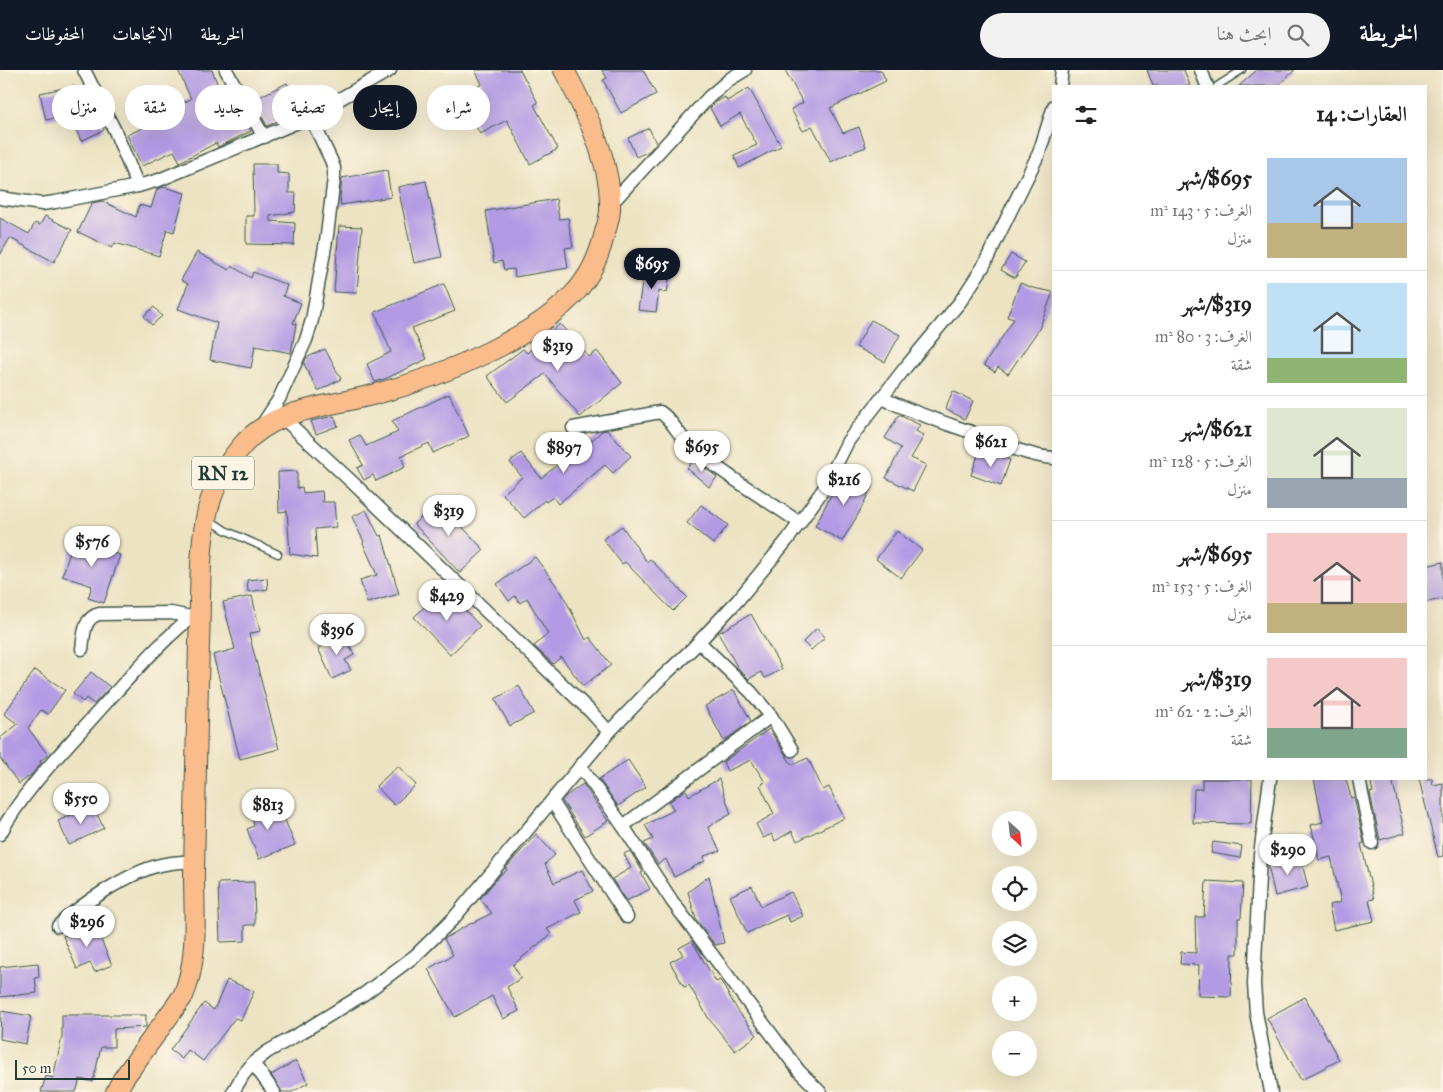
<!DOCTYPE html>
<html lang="ar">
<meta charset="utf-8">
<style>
:root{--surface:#fff;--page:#f2f2f2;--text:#222;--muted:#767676;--line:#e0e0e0;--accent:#111827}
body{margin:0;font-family:"IM FELL Great Primer",Amiri,serif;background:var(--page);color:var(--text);direction:rtl;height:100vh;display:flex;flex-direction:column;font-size:19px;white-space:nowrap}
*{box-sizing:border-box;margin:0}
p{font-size:16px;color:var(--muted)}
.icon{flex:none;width:28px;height:28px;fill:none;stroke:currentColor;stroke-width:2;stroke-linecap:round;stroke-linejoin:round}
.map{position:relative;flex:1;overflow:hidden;direction:ltr}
.side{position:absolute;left:1052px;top:15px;width:375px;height:695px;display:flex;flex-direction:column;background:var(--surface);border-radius:0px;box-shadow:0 5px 20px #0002;direction:rtl}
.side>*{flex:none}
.hud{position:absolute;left:15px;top:15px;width:475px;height:45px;direction:rtl;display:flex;gap:10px}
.needle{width:32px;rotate:153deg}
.buttons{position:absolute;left:992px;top:741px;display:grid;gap:10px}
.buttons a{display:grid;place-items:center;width:45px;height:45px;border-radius:50%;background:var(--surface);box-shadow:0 5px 20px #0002;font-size:25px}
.scale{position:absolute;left:15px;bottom:12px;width:115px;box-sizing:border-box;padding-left:5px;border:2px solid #1f3d34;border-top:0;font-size:14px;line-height:18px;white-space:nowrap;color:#1f3d34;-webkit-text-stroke:4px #fcf5e5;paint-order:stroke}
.price{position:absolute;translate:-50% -42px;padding:0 11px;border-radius:18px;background:#fff;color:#222;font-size:16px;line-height:32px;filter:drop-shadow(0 1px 2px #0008)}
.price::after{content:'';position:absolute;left:50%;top:30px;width:15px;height:11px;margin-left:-8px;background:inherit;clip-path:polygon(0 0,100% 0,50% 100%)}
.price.on{background:var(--accent);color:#fff}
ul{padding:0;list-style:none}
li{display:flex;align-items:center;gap:15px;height:125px;padding:0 20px}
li+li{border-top:1px solid var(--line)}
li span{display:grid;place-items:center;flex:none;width:140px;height:100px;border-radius:0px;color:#555}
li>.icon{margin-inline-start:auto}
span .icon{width:60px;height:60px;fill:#fffc;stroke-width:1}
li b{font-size:21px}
h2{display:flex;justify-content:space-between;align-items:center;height:60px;padding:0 20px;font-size:21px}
.chip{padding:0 18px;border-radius:22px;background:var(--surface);box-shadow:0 5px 20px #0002;font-size:18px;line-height:45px}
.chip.on{background:var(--accent);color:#fff}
header{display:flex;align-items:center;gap:30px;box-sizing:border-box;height:70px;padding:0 25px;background:var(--accent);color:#fff}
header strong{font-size:24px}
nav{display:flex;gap:28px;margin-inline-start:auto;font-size:18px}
.search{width:350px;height:45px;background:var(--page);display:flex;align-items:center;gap:12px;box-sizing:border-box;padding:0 18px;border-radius:28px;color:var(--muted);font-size:19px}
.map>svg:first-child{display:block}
.building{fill:#b29be4}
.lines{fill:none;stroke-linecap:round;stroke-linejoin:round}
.lane-casing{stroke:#3e5649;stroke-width:9}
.street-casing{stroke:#3e5649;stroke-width:15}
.primary-casing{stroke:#3e5649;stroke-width:22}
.lane{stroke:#fff;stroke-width:6}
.street{stroke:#fff;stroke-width:12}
.primary{stroke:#fabc8b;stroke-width:20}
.labels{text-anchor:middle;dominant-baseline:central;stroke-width:5;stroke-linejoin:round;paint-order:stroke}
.shield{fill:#fcf5e5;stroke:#617469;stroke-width:1}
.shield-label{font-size:19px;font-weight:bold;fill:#1f3d34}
</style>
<header>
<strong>الخريطة</strong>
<div class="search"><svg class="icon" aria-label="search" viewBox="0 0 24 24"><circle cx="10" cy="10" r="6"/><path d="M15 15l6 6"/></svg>ابحث هنا</div>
<nav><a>الخريطة</a><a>الاتجاهات</a><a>المحفوظات</a></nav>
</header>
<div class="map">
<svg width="1443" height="1022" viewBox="0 0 1443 1022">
<rect width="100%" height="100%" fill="#fcf5e5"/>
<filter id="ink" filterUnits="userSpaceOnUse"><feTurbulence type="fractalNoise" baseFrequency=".02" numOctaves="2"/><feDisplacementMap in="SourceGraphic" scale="10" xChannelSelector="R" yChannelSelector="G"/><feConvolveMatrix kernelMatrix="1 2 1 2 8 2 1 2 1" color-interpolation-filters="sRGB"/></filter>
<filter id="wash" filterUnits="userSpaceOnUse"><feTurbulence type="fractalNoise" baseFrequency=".0096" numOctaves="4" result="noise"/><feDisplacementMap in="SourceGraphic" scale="20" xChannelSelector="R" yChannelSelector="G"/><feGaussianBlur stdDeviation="1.12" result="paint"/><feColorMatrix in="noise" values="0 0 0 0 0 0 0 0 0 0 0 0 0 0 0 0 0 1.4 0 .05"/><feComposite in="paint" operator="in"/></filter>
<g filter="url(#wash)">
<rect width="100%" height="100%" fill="#ece3c2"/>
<g id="blocks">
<g class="building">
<path d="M178 0H212L217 13 204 19 217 41 231 33 234 40 238 38 251 61 218 77 216 73 180 92 174 81 142 96 127 65 162 49 159 45 191 29Z"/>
<path d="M475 0H520L538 33 534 35 558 79 530 94 507 50 480 64 460 26 482 14Z"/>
<path d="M602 0H643L656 24 621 43 603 10 607 8Z"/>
<path d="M785 0H881L886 11 830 38 843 63 859 57 866 77 842 86 831 92 812 56 803 61 791 39 803 33Z"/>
<path d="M1147 0H1184L1190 16H1153Z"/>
<path d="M1257 0H1295L1277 16H1239Z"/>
<path d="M287 13 301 40 267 56 253 30Z"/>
<path d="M74 16 81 45 94 38 104 60 81 71 70 45 46 50 40 23Z"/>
<path d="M749 18 781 76 739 98 734 85 757 75 740 44 720 56 710 38 715 33 725 27 727 31Z"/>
<path d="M649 58 656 73 649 81 636 87 628 68Z"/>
<path d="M253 94H277V103L289 104V123H296L295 142 270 146V151L295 153 294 175 246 174V146H254Z"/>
<path d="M387 100 391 127 341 135 340 126 342 108Z"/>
<path d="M426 111 442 187 414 193 398 117Z"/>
<path d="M164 117 185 123 174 162 167 160 159 186 115 173 112 178 78 162 92 133 102 131 136 147 139 135 151 138 157 119Z"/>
<path d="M556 129 559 149 568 148 573 177 565 178 568 198 515 207 514 199 504 200 502 191 494 193 486 141Z"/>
<path d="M45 146 72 160 54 192 10 168 0 185V148L29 164 35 153 40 155Z"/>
<path d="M339 156 362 157 357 223 334 222Z"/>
<path d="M197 182 229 200 232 196 251 208 253 202 287 215 283 226 301 233 293 253 296 254 291 283 255 276 251 298 210 290 217 253 178 239 188 214 181 210Z"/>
<path d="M1011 184 1025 192 1015 208 1001 200Z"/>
<path d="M644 200 670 204 667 223 659 221 656 242 638 240Z"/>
<path d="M1020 213 1033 218 1053 222 1039 259 1008 304 998 297 995 302 984 295 1014 249 1007 247Z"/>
<path d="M444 214 455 241 412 258 427 289 387 308 375 312 367 294 391 282 375 242Z"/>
<path d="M154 237 162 246 152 255 144 246Z"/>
<path d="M871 250 900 265 885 292 856 277Z"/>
<path d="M560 254 589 287 597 281 622 313 580 347 545 304 507 332 487 306 523 279 527 283Z"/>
<path d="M325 279 341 309 318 321 304 294 306 288Z"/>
<path d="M953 321 973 331 965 349 945 339Z"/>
<path d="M449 324 469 366 433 383 429 373 401 386 405 397 376 411 373 405 364 410 357 398 363 395 349 370 360 365 366 376 398 362 392 351Z"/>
<path d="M899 345 920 355 916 361 924 366 911 388 926 395 913 421 886 408 901 378 885 368Z"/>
<path d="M334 346 338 356 316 364 311 351Z"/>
<path d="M607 360 631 386 613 403 605 395 558 434 553 427 546 432 545 430 524 448 503 424 522 407 510 392 521 383 541 408 565 389 568 392 602 361Z"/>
<path d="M980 380 1010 390 1001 416 971 405Z"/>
<path d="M694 390 717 407 709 417 687 398Z"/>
<path d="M297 401V418L302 417 303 423 322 421 323 432H334L336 457 315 459 317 488 290 484 287 441 279 442 278 402Z"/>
<path d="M843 402 872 416 859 443 842 471 815 456Z"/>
<path d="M438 431 484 480 460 503 414 454Z"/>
<path d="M701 435 728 455 713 474 687 453Z"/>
<path d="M366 440 379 466 382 465 399 524 367 533 360 510 377 505 363 473 364 472 352 447Z"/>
<path d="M622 456 647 492 650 489 687 527 673 541 625 492 622 494 603 469Z"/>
<path d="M897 461 922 480 901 508 876 489Z"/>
<path d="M75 468 107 478 106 480 120 485 104 533 88 528 92 516 62 506Z"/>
<path d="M535 487 562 523 586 570 590 567 611 595 583 616 561 587 553 594 534 576 548 564 527 528 520 533 515 526 509 531 497 514Z"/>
<path d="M1443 492V529L1426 532V496Z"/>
<path d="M267 508 268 519 248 522 247 510Z"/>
<path d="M444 518 480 556 450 585 414 547Z"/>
<path d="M252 526 260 561 249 564 279 679 240 689 213 585 235 579 223 532Z"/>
<path d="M751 544 782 599 765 608 761 602 749 609 738 598 718 563Z"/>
<path d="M817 558 825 567 811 580 803 572Z"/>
<path d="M344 565 354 585 345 590 351 600 332 609 318 578Z"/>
<path d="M35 600 65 620 48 644 41 640 28 658 48 685 40 691 41 693 31 705 19 714 0 688V668L18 654 4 644Z"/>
<path d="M91 602 110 617 94 634 86 628 83 632 73 624Z"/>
<path d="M519 616 534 643 510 656 495 629Z"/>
<path d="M734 620 751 651 724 671 705 636Z"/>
<path d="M769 659 792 695 808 688 823 720 829 717 844 748 797 771 792 761 775 771 772 764 763 768 756 754 774 744 760 715 765 712 751 690 727 701 723 692Z"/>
<path d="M628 690 646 717 618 736 599 709Z"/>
<path d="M398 696 416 715 394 735 376 716Z"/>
<path d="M719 709 731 744 708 757 720 781 704 786 705 791 674 807 666 789 658 794 644 773 653 769 645 755 674 740 669 732 681 723 686 720 689 726Z"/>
<path d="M1202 709H1252L1251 754 1193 753 1194 719H1202Z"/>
<path d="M1314 709H1346L1351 728 1354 727 1364 773 1361 774 1374 829 1369 830 1374 851 1334 860 1329 835 1341 832 1331 787 1319 790 1311 755 1323 752Z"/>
<path d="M1370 709H1392L1405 763 1380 770 1370 723 1373 722Z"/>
<path d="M1419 709H1432L1433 715 1443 713V786L1438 787Z"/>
<path d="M583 714 608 751 585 766 562 731 566 726Z"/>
<path d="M260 723 266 751 283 745 295 775 259 789 247 759 254 756 248 726Z"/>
<path d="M92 735 104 758 69 775 58 751Z"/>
<path d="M536 764 555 785 545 794 554 813 582 800 593 821 575 830 581 842 547 859 551 864 513 895 521 908 507 917 519 941 503 949 492 926 455 947 428 899 453 885 444 869 464 857 492 843 480 829 499 806 507 800 506 798Z"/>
<path d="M1213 772 1242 776 1240 788 1211 783Z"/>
<path d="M630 781 643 802 641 803 650 819 626 831 612 809 631 798 624 784Z"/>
<path d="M1300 786 1308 817 1275 826 1268 795Z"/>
<path d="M709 806 724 873 715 875 696 849 688 822Z"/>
<path d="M1206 811 1243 813 1241 848H1238V884H1232L1231 927 1198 926 1199 895 1180 894 1181 882 1196 883 1195 847H1204Z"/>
<path d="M254 812 255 855H245V871L220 872 218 813Z"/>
<path d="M752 816 761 836 791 822 803 846 790 852 787 845 747 863 730 826Z"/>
<path d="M93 852 112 895 95 902 90 893 77 899 63 866Z"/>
<path d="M692 871 716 912 720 910 738 941 757 965 735 981 709 949 689 915 684 917 670 892 683 885 679 878Z"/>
<path d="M38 893 39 907 35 908 37 923 0 927V897Z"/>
<path d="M227 910 254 921 241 950 235 948 203 991 188 980 182 989 170 980 204 933 214 940Z"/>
<path d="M1305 927 1339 990 1301 1010 1267 948Z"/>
<path d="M1 941 31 946 26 974 0 969Z"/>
<path d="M62 945H146V957L114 959V977H101L93 1012 80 1009 76 1022H41L46 1006 53 1008 62 967Z"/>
<path d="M296 991 308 1013 292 1022H282L271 1005Z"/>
</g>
</g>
</g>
<g filter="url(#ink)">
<use href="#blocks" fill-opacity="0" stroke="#3e5649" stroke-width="1"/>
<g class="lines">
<defs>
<g id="lane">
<path d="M1217 16 1242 0"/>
<path d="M210 450 225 460 278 484"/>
</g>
<g id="street">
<path d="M84 0 115 61 138 116"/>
<path d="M226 0 264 67"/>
<path d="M1201 0 1207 16"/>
<path d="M1060 16 1062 0"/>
<path d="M0 128 42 134 55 132 138 116 159 110 305 49 390 0"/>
<path d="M611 134 709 27 730 9 745 0"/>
<path d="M882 328C909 341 936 350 965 360 994 369 1023 386 1054 388"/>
<path d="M282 347 353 413 591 642 609 662"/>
<path d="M262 355 279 329 306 270 312 250 327 165 334 108V98L331 90 310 46"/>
<path d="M573 358 660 342C673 350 679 367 691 377 724 405 764 428 800 453"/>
<path d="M699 572 751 622 771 646 792 680"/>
<path d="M82 579C84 566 83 548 99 544L171 543 191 547"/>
<path d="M580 696 623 756 672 831 799 1001 820 1022"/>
<path d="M1270 709 1260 785 1254 914 1256 942 1271 1022"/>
<path d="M1359 709 1372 773"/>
<path d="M552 731 627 847"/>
<path d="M623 756 771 646"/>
<path d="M0 764C23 721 63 681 95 645 127 610 162 569 200 540"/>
<path d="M58 856C81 834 128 803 160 795 171 792 183 792 194 791"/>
<path d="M253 993 274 1022"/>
<path d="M233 1022 243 1005 253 993 267 982 302 962 364 924 416 885 453 849 609 662 656 613 693 578 738 530 788 469 825 417 848 371 905 298 960 232 983 197 1039 83 1054 36"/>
</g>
<path id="primary" d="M116 1022 123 1009 183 926C199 889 194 844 194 804 195 727 197 651 199 574 201 530 198 482 208 439 214 416 226 395 241 377 274 337 330 337 376 324 437 308 549 264 585 210 595 196 601 179 605 162 608 153 611 142 610 133 610 89 584 38 564 0"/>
</defs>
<use href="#lane" class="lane-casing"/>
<use href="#street" class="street-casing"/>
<use href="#primary" class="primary-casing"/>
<use href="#lane" class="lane"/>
<use href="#street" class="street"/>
<use href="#primary" class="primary"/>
</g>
</g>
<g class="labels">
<rect class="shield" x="192" y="386.5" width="62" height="33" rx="4"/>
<g class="shield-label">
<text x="223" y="403">RN 12</text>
</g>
</g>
</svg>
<div class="buttons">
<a><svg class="needle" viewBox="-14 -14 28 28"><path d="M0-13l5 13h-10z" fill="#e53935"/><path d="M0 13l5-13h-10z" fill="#767676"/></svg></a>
<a><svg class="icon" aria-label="locate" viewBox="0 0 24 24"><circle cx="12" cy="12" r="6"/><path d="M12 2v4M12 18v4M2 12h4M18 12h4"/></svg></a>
<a><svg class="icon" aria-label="layers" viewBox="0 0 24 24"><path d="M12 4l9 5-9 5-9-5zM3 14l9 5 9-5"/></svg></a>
<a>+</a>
<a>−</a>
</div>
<div class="scale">50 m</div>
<b class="price on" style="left:652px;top:220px">$695</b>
<b class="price" style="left:558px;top:302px">$319</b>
<b class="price" style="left:991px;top:398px">$621</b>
<b class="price" style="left:702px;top:403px">$695</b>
<b class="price" style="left:564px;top:404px">$897</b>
<b class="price" style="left:844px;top:436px">$216</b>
<b class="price" style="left:449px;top:467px">$319</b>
<b class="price" style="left:92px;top:498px">$576</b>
<b class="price" style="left:447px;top:552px">$429</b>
<b class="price" style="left:337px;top:586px">$396</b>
<b class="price" style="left:81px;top:755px">$550</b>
<b class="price" style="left:268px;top:761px">$813</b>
<b class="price" style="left:1288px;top:806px">$290</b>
<b class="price" style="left:87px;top:878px">$296</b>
<div class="hud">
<a class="chip">شراء</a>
<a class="chip on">إيجار</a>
<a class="chip">تصفية</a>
<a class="chip">جديد</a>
<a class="chip">شقة</a>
<a class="chip">منزل</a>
</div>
<section class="side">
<h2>العقارات: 14<svg class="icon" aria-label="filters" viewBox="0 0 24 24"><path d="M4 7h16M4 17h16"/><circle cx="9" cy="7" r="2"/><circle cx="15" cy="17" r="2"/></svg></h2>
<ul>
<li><span style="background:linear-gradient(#a9c7e8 65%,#c2b280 0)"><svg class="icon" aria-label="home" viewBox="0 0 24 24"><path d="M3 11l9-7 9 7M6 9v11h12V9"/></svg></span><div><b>$695/شهر</b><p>الغرف: 5 · 143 m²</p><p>منزل</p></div></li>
<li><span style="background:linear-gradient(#bfe0f5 75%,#8fb573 0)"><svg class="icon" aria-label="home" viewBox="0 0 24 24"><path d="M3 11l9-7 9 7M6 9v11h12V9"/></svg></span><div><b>$319/شهر</b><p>الغرف: 3 · 80 m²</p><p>شقة</p></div></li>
<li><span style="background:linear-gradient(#dfe7d0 70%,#9aa5b1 0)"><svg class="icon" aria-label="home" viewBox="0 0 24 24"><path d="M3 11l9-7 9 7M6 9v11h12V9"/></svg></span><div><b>$621/شهر</b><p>الغرف: 5 · 128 m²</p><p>منزل</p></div></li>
<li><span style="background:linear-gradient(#f6c9c9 70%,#c2b280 0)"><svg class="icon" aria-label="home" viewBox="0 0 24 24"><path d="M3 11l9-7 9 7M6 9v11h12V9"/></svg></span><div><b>$695/شهر</b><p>الغرف: 5 · 153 m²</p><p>منزل</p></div></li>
<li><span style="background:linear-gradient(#f6c9c9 70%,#7fa58c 0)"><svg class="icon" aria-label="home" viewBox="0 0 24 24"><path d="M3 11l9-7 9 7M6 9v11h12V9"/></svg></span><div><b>$319/شهر</b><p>الغرف: 2 · 62 m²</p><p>شقة</p></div></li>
</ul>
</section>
</div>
